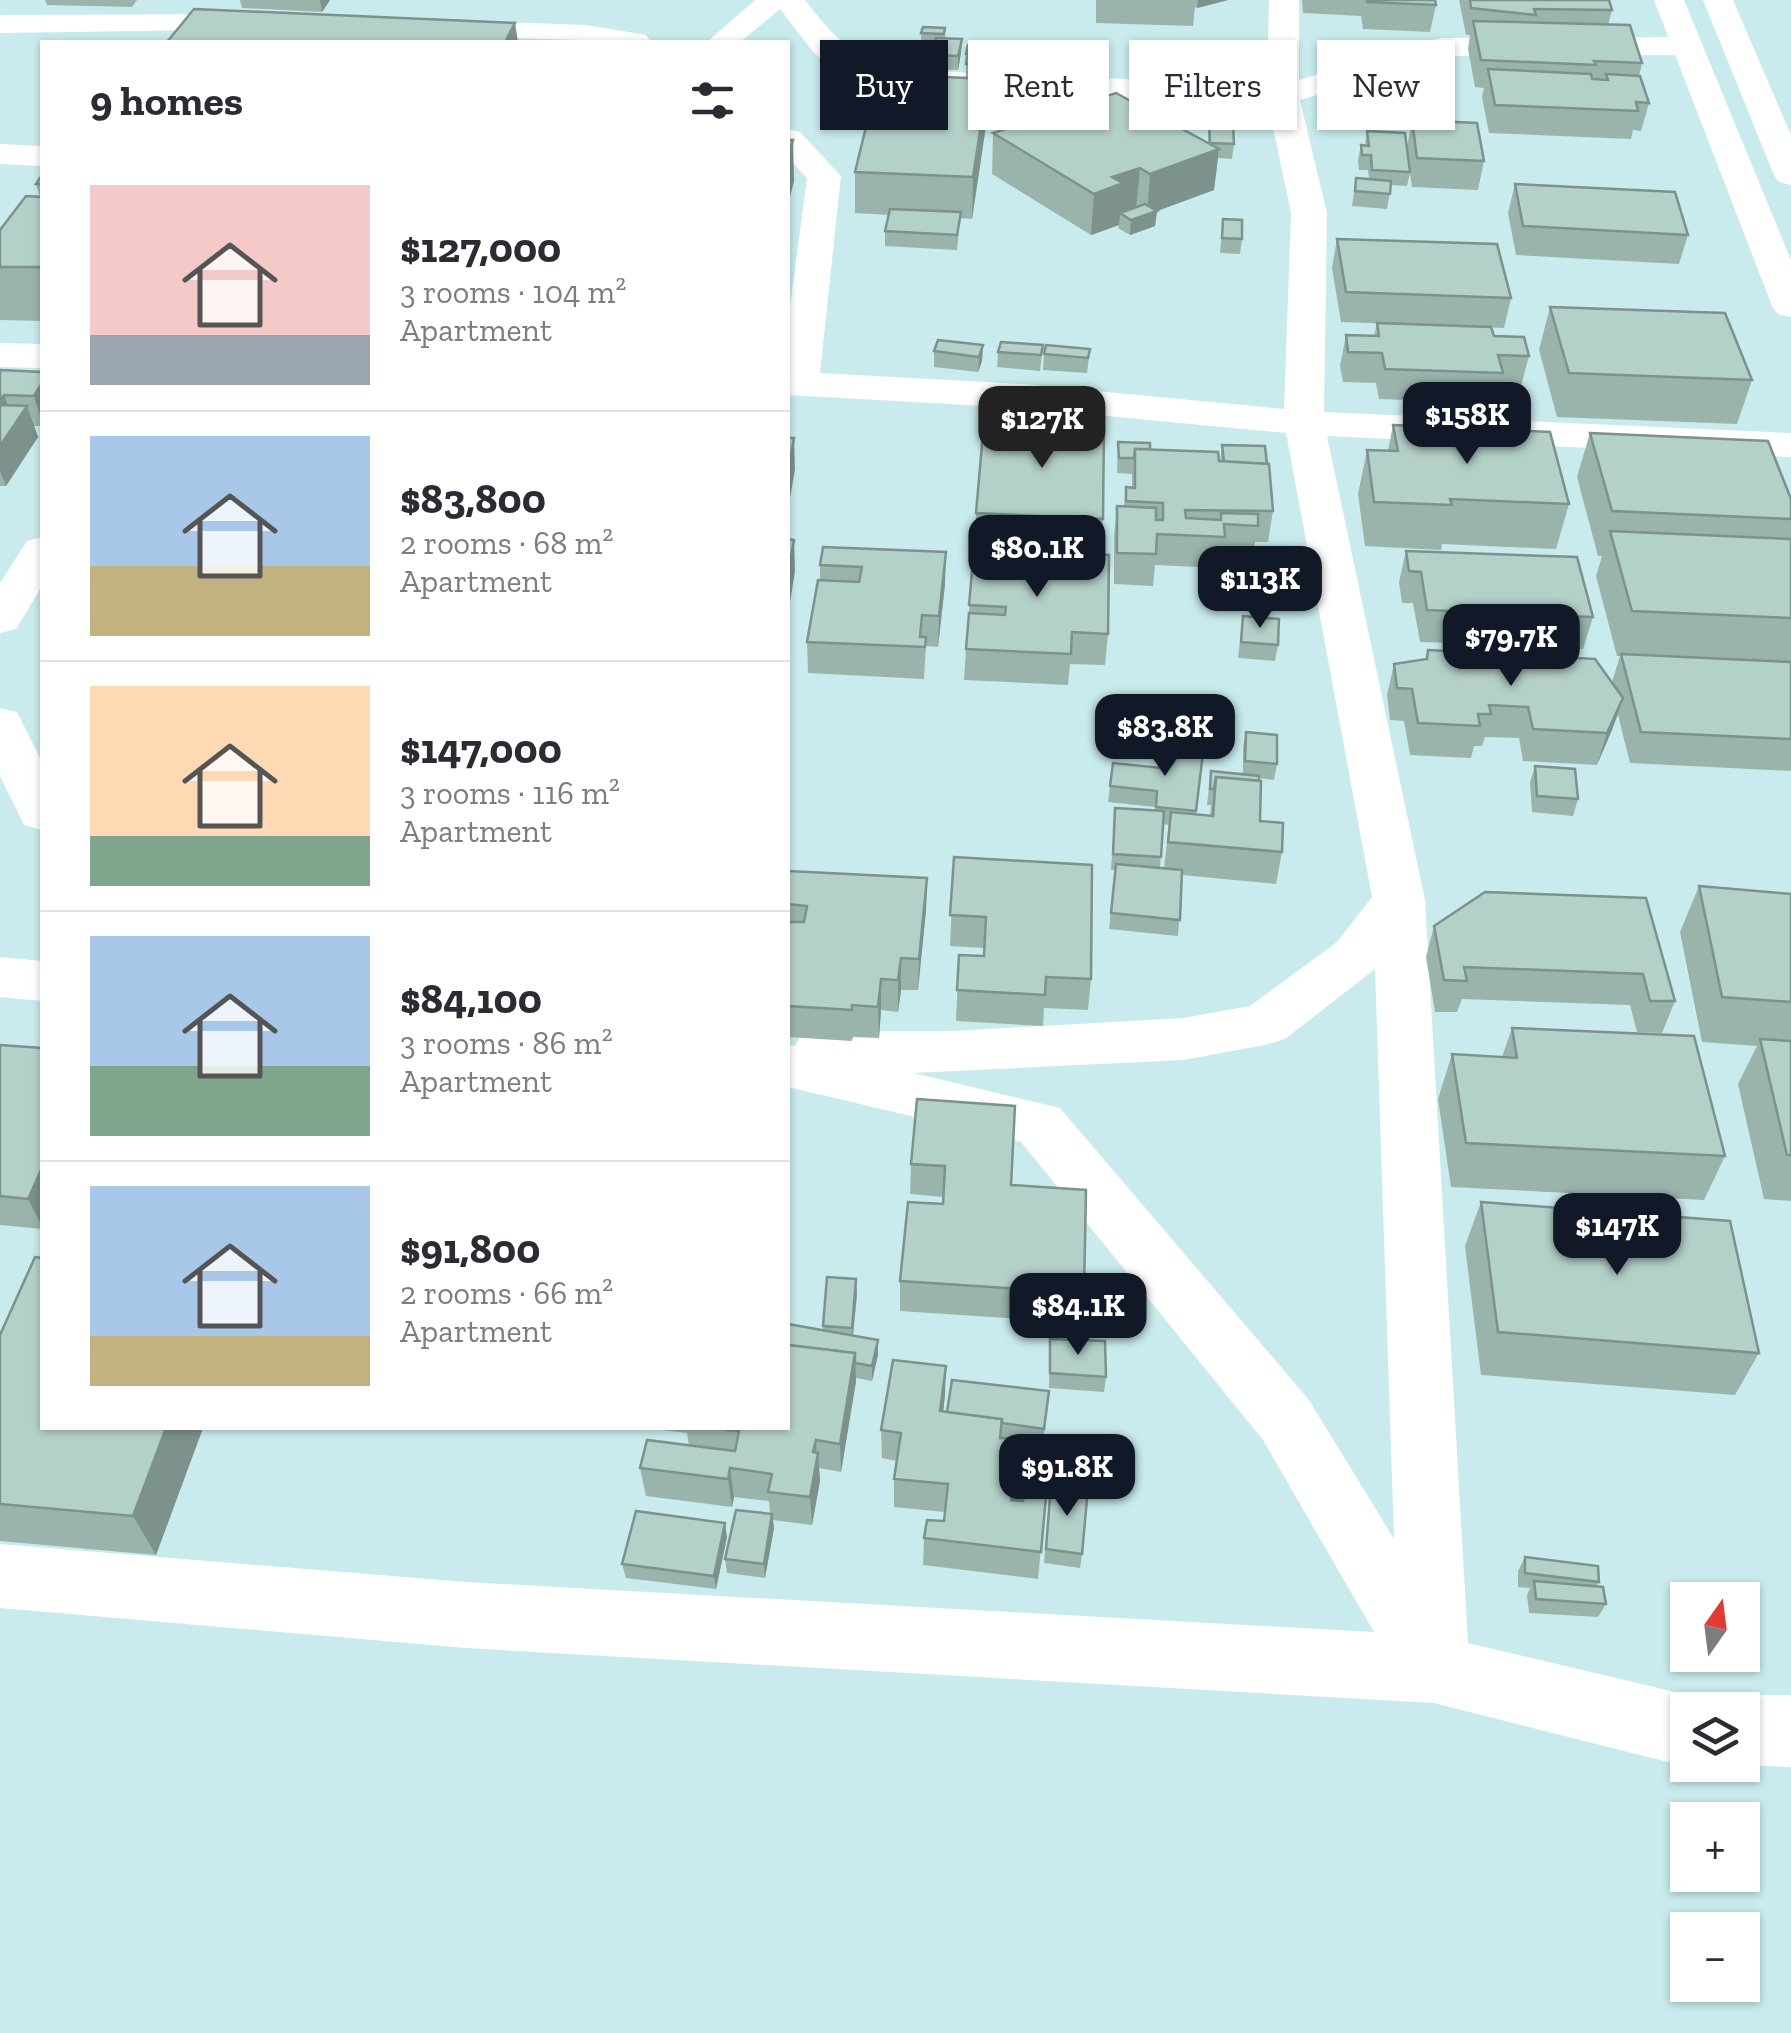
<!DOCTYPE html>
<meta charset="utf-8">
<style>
:root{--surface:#fff;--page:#f7f7f7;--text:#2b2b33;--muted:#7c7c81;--line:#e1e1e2;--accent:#111827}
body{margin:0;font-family:"Zilla Slab",serif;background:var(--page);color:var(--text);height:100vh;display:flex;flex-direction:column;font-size:38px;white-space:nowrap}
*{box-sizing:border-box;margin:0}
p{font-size:32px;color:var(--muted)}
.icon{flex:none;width:55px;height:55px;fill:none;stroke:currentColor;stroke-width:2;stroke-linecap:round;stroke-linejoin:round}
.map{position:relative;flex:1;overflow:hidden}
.panel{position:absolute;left:40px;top:40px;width:750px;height:1390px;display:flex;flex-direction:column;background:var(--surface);border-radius:0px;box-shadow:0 2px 8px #0004}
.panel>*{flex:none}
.banner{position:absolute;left:820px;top:40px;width:820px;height:90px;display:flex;gap:20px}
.needle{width:65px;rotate:14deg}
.tools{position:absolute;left:1670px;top:1582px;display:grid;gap:20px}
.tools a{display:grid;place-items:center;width:90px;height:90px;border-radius:0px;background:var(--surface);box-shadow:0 2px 8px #0004;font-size:50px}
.price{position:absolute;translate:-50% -85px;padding:0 22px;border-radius:20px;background:var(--accent);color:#fff;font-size:32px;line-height:65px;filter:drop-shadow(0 2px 5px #0008)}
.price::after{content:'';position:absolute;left:50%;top:60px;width:30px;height:22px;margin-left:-15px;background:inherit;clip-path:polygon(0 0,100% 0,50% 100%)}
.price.active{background:#222;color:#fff}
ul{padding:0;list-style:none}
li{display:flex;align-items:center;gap:30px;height:250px;padding:0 50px}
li+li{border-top:2px solid var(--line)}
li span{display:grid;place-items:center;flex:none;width:280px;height:200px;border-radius:0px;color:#555}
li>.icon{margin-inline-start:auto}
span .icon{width:120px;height:120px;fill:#fffc;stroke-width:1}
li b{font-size:42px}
h2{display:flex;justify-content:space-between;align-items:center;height:120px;padding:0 50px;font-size:42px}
.tag{padding:0 35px;border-radius:0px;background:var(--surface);box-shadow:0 2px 8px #0004;font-size:35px;line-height:90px}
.tag.active{background:var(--accent);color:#fff}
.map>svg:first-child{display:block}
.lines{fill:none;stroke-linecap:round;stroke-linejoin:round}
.minor{fill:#fff;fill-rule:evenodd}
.tertiary{fill:#fff;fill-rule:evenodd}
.wall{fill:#9ab4ac;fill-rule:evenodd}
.shaded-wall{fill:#7d928c}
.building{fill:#b3d1c8;stroke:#7d928c;stroke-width:2.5;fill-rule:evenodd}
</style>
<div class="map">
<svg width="1791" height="2033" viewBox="0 0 1791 2033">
<rect width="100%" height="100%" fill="#c9ebed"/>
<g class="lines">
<g class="minor">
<path d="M755 0H805C834 38 856 61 905 70L1267 85 1269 0H1299V80L1441 38 1687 37 1703 46 1687 55 1443 56 1300 100 1327 213 1324 412 1791 433V457L1327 436 1425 900 1468 1643 1688 1695 1715 1709 1742 1695H1791V1767L1738 1765H1742V1710H1688V1765H1692L1688 1767 1434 1703 466 1648 0 1608V1544L466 1582 1374 1632 1263 1440 1021 1142 788 1087V1045L795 1046 800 1037 820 1031H953L1183 1018 1250 1006 1337 942 1372 897 1286 433 1023 408 788 395V322L807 178 788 158V129L800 132 841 176 820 373 1023 384 1284 409 1291 213 1268 104 905 90 837 71 814 53 780 9 740 42H707ZM1375 969 1394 1539 1309 1400 1060 1108 914 1073 1183 1060 1265 1045 1285 1039Z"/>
<path d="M258 14 269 17 273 23 269 29 0 33V15Z"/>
<path d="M444 20 587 25 646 35 651 42 433 36 429 29Z"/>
<path d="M0 144 42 146V166L0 164Z"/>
<path d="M0 343 42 344V368L0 367Z"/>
<path d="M42 537V586L16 629 0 633V583L27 541Z"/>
<path d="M0 708 17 712 42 762V830L24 825 0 776Z"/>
<path d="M0 957 42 961V1001L0 997Z"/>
</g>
<g class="tertiary">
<path d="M1654 0H1684L1791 260V317L1778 314 1772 306Z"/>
<path d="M1703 0H1733L1791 135V185L1779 182 1774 175Z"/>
</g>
</g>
<g class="wall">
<path d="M45 0H137L132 7 47 5Z"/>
<path d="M240 0H330L322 12 242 8Z"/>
<path d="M1096 0H1228L1197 8 1195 7 1193 26 1096 23Z"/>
<path d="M1302 0H1435L1436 5 1430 32 1363 29 1361 16 1303 13Z"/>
<path d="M1459 0H1609L1612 10 1608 25 1642 63 1639 76 1649 103 1641 131 1633 130 1631 139 1489 133 1482 97 1484 88 1475 87 1468 49 1470 35H1466Z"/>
<path d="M945 28V39H962L961 53 958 70 932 69 934 48 921 47V33Z"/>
<path d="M983 46V58H988L987 119 972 219 960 218 957 250 885 246V231L889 215 855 213V172L966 78V54Z"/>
<path d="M993 54 1073 57 1071 84 991 81Z"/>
<path d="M1184 63 1241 67 1238 92 1181 88Z"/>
<path d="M1412 120 1484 161 1478 190 1412 187 1410 173 1407 186 1391 185 1387 209 1352 206 1356 178 1369 179 1368 170H1359L1358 160 1361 145H1365L1367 131 1407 147Z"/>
<path d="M1209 123 1234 144 1232 159 1218 158 1214 190 1157 211 1155 226 1130 235 1118 228 1119 225 1091 235 992 174 993 133 1208 143Z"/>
<path d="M42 175V321L0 320V230L40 197 36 184Z"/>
<path d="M1515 184 1688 235 1679 264 1516 255 1508 213Z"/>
<path d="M1223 219 1242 239 1240 254 1220 253Z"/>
<path d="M1337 239 1511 298 1504 328 1341 322 1332 268Z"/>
<path d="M1550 307 1752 380 1737 424 1557 417 1539 350Z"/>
<path d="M1377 323 1494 336 1529 356 1521 386 1500 385 1495 403 1379 399 1376 383 1343 382 1340 366 1346 335 1374 336Z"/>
<path d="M983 345 982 361 978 372 934 367V351Z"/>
<path d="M1043 345 1040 371 997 367 998 352Z"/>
<path d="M1090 349 1087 373 1043 370 1044 354Z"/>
<path d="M0 370 42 372V426H34L38 437 6 486H0Z"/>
<path d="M1393 425 1569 504 1556 549 1442 544 1441 550 1365 546 1358 494 1367 450 1388 451Z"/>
<path d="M1590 433 1791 499V771L1630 763 1618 715 1597 765 1523 761 1519 738 1485 737 1482 746H1474L1471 758 1410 755 1404 721 1390 720 1387 695 1394 664 1426 660 1428 650 1612 682 1620 656H1617L1596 576 1602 556H1598L1577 477Z"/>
<path d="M1118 442 1220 462 1222 445 1273 511 1268 542H1255L1253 557 1222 556 1220 568 1155 565 1153 586 1114 584V537L1117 506H1124L1126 487 1132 488V474L1117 473Z"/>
<path d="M976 513 1103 519 1100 550 975 544Z"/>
<path d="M823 547 945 584 938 647 926 646 924 679 808 673 807 642 820 580V565Z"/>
<path d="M974 549 1108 634 1105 665 1070 664 1068 685 964 680 966 649Z"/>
<path d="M1406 551 1593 617 1583 649 1522 646 1520 653 1486 651 1485 644 1420 642 1413 603H1402L1399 582Z"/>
<path d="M1243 616 1278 645 1275 661 1238 658Z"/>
<path d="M1246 732 1277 764 1274 780 1259 778 1260 821 1282 852 1276 884 1182 875 1178 936 1109 929 1115 870H1111L1115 808 1155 811V807L1108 802 1113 763 1160 768 1203 753 1196 814 1210 816 1211 805H1207L1211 771 1243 774V748ZM1163 824 1169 825 1164 868H1160Z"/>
<path d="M1535 766 1578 799 1573 816 1532 812 1530 782Z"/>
<path d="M954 857 1091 979 1088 1010 1044 1008 1043 1026 956 1021 959 955 984 956V948L950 946Z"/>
<path d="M788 871 927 878 926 910 918 990H901L898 1012 881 1010 879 1038 853 1037 852 1041 788 1037Z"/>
<path d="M1699 886 1791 894V1201L1764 1199 1738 1084 1757 1046 1702 1042 1680 932Z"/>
<path d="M1646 898 1675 1001 1662 1033 1637 1032 1630 1005 1462 999 1457 1012H1435L1426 957 1434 926Z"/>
<path d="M1512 1028 1725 1156 1704 1200 1451 1187 1438 1099 1452 1054 1502 1057Z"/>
<path d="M0 1045 42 1048V1229L0 1225Z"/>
<path d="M917 1099 1011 1185 1084 1293 1080 1323 900 1311V1281L943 1204V1197L910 1194 911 1164Z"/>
<path d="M1481 1202 1759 1353 1735 1395 1481 1375 1465 1246Z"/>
<path d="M856 1279 857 1294 853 1336 878 1355 872 1381 856 1378 841 1472 819 1468 820 1481 812 1525 773 1520 774 1528 765 1578 727 1573 725 1559 770 1514 769 1501 734 1497 732 1507 646 1496 640 1468 689 1446 687 1433 663 1430V1428H788L823 1331V1326Z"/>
<path d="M0 1335 42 1428H203L156 1555 0 1541Z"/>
<path d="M1050 1339 1106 1377 1104 1392 1049 1388Z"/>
<path d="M1049 1391 1043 1443 1017 1440 1015 1459 1049 1463 1038 1579 923 1565 924 1538 944 1521 945 1512 894 1507V1479L897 1461 882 1458 881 1430 945 1395 943 1412H947Z"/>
<path d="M1051 1484 1082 1554 1080 1568 1044 1563Z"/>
<path d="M727 1537 716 1589 626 1578 622 1564Z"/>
<path d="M1525 1557 1599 1582 1596 1587 1606 1604 1598 1617 1529 1613 1527 1595 1530 1588 1518 1587V1571Z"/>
</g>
<g class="shaded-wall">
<path d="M320 0H330L322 12Z"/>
<path d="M1198 0H1228L1197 8Z"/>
<path d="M515 23 518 42H505Z"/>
<path d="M962 39 961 53 958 70V56Z"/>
<path d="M988 79 987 119 972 219 973 177Z"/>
<path d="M793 140 794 181 788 205V158Z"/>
<path d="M1219 149 1214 190 1157 211 1155 226 1130 235 1131 220 1147 215 1150 174Z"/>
<path d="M1140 168 1136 209 1120 215 1119 225 1091 235 1094 194 1112 177Z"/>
<path d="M983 345 982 361 978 372 979 357Z"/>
<path d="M42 383V421L34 396Z"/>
<path d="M4 395 15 424 27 406 38 437 6 486 0 471V400Z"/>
<path d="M794 438 795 469 788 510V471Z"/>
<path d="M794 540 795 571 788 615V575Z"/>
<path d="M946 552 945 584 938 647 939 616Z"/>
<path d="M1623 698 1612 730 1597 765 1607 733Z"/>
<path d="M927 878 926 910 918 990 919 959Z"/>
<path d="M901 958V990L898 1012V980Z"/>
<path d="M881 979V1010L879 1038 878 1007Z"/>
<path d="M42 1168V1226L28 1199Z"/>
<path d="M856 1279 857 1294 852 1343V1328Z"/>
<path d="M878 1340V1355L872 1381V1366Z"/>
<path d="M855 1353 856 1382 841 1472 840 1444Z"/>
<path d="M946 1366 945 1395 940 1440V1411Z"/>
<path d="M166 1428H203L156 1555 133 1516Z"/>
<path d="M816 1440 817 1462 818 1453 820 1481 812 1525 810 1497 813 1452Z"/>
<path d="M730 1468 734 1497 732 1507 728 1479Z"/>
<path d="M772 1514 774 1528 765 1578 764 1564Z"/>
<path d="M725 1523 727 1537 716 1589 714 1576Z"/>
</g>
<g class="building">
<path d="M1367 0H1435L1436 5 1367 2Z"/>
<path d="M1470 0H1609L1612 10 1534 9 1536 15 1471 8Z"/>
<path d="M194 9 515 23 505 42H167Z"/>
<path d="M1473 21 1630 25 1642 63 1594 61 1596 65 1481 60Z"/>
<path d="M923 27 945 28 944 34 921 33Z"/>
<path d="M936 38 962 39 958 56 932 55Z"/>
<path d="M968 45 983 46 982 55 966 54Z"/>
<path d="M993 54 1073 57 1072 70 992 67Z"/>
<path d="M967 57 988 58 987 65 966 64Z"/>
<path d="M1184 63 1241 67 1240 78 1183 74Z"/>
<path d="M1488 69 1591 74 1592 79 1608 80 1606 74 1640 76 1649 103 1636 102 1638 111 1495 105Z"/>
<path d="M879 74 988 79 973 177 855 172Z"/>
<path d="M1116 93 1219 149 1150 174 1140 168 1112 177 1123 183 1094 194 993 133Z"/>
<path d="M1412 120 1477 123 1484 161 1417 158Z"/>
<path d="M1209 123 1233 124 1234 144 1210 143Z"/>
<path d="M1367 131 1405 133 1410 172 1372 170 1371 155H1362L1361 145 1369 146Z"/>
<path d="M788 140H793L788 158Z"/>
<path d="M42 175V184H36Z"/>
<path d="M1356 178 1391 181 1390 194 1355 191Z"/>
<path d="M1515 184 1675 192 1688 235 1523 226Z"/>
<path d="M26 196 42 197V267H0V230Z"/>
<path d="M1145 204 1157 211 1131 220 1120 213Z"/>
<path d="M890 209 961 212 957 235 885 231Z"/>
<path d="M1223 219 1242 220V239L1222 238Z"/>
<path d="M1337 239 1497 244 1511 298 1346 292Z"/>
<path d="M1550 307 1725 313 1752 380 1569 373Z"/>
<path d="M1377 323 1491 327 1494 336 1524 337 1529 356 1498 355 1503 373 1385 369 1382 353 1348 352 1346 335 1379 336Z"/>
<path d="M938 340 983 345 979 357 934 351Z"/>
<path d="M1001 342 1043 345 1041 355 998 352Z"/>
<path d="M1046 345 1090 349 1088 358 1044 354Z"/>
<path d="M0 370 42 372V383L34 396 4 395 0 400Z"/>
<path d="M0 405 27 406 0 446Z"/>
<path d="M984 422 1104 427 1103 519 976 513Z"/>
<path d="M1393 425 1550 432 1569 504 1450 499 1452 505 1374 502 1367 450 1398 451Z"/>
<path d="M1590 433 1768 441 1791 499V519L1612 511Z"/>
<path d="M788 438H794L788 471Z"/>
<path d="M1118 442 1150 443V449H1135L1134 458H1119Z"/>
<path d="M1222 445 1265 446 1267 464 1224 462Z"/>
<path d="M1135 449 1218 452 1219 461 1269 464 1273 511 1185 510 1186 518 1221 520V513L1258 514V526L1224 524 1225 537 1157 534 1156 554 1117 553V506L1156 508V520H1163V503L1126 501V487L1135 488Z"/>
<path d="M1610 531 1791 539V618L1632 611Z"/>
<path d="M788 539 794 540 788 575Z"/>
<path d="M823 547 946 552 939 616 922 615 920 637H926L925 647 807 642 818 580 859 582 862 567 820 565Z"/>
<path d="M974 549 1109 555 1108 634 1072 632 1071 654 966 649 969 613 1005 615 1006 607 969 605Z"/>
<path d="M1406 551 1577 557 1593 617 1528 615 1529 621 1495 620 1493 613 1427 610 1421 572 1409 571Z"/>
<path d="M1243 616 1279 619 1278 645 1241 642Z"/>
<path d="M1428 650 1595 659 1623 698 1607 733 1533 729 1528 707 1489 705 1491 714H1478L1480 726 1418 723 1412 689 1397 688 1394 664 1427 659Z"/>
<path d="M1621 654 1791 662V739L1641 732Z"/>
<path d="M1246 732 1277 735V764L1245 761Z"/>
<path d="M1163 748 1203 753 1196 811 1156 807 1157 791 1110 786 1113 763 1161 768Z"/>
<path d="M1535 766 1575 769 1578 799 1537 796Z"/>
<path d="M1211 771 1259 776V781L1216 777 1214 789H1210Z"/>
<path d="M1216 777 1261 781 1260 821 1283 823 1282 852 1168 842 1171 812 1213 816Z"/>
<path d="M1115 808 1164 811 1161 857 1113 854Z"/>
<path d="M954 857 1092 865 1091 979 1046 977 1045 995 957 990 959 955 984 956 986 917 950 915Z"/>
<path d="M1116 864 1182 870 1180 920 1111 913Z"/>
<path d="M788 871 927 878 919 959 901 958 898 980 881 979 878 1007 852 1005V1010L788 1006V922H804L807 906 788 904Z"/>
<path d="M1699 886 1791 894V1002L1722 997Z"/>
<path d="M1485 892 1646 898 1675 1001H1650L1643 974 1464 967 1467 981 1444 980 1434 926Z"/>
<path d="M1512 1028 1694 1036 1725 1156 1466 1143 1452 1054 1517 1058Z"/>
<path d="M1760 1039 1791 1041V1155H1787Z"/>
<path d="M0 1045 42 1048V1168L28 1199 0 1196Z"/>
<path d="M917 1099 1015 1106 1011 1185 1086 1190 1084 1293 900 1281 908 1202 943 1204 945 1166 911 1164Z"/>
<path d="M1481 1202 1730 1221 1759 1353 1498 1332Z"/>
<path d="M35 1257 42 1258V1428H166L133 1516 0 1504V1335Z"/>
<path d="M827 1277 856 1279 852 1328 823 1326Z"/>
<path d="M788 1324 878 1340 872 1366 855 1363V1353L788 1345Z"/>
<path d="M1050 1339 1105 1341 1106 1377 1050 1373Z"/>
<path d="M788 1345 855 1353 840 1444 816 1440 813 1452 818 1453 810 1497 768 1492 772 1474 730 1468 728 1479 640 1468 647 1440 735 1451 739 1431 726 1430V1428H788Z"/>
<path d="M893 1360 946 1366 940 1411 1002 1419 1000 1438 1017 1439 1015 1459 1049 1463 1041 1552 924 1538 927 1520 944 1521 948 1484 894 1479 901 1433 881 1430ZM1014 1474 1025 1476 1023 1501 1011 1500Z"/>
<path d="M952 1380 1049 1391 1044 1429 1002 1423V1419L947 1412Z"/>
<path d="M1051 1484 1088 1488 1082 1554 1046 1549Z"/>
<path d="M736 1510 772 1514 764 1564 725 1559Z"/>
<path d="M636 1511 725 1523 714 1576 622 1564Z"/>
<path d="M1525 1557 1598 1566 1599 1582 1525 1573Z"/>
<path d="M1534 1581 1603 1587 1606 1604 1536 1599Z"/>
</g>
</svg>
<div class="tools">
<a><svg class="needle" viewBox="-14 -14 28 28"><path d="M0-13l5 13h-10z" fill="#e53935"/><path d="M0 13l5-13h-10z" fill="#7c7c81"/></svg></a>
<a><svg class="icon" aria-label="layers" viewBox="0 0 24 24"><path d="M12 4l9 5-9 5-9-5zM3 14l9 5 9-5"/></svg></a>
<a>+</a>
<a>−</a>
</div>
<b class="price" style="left:1467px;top:467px">$158K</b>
<b class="price active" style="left:1042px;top:471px">$127K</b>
<b class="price" style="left:1037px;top:600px">$80.1K</b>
<b class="price" style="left:1260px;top:631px">$113K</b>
<b class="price" style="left:1511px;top:689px">$79.7K</b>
<b class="price" style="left:1165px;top:779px">$83.8K</b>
<b class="price" style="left:1617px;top:1278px">$147K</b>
<b class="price" style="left:1078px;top:1358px">$84.1K</b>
<b class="price" style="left:1067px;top:1519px">$91.8K</b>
<div class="banner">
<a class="tag active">Buy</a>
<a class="tag">Rent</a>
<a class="tag">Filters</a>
<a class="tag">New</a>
</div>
<section class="panel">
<h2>9 homes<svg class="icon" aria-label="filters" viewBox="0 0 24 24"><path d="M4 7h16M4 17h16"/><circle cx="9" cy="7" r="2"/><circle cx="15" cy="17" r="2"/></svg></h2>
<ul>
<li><span style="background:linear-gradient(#f6c9c9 75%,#9aa5b1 0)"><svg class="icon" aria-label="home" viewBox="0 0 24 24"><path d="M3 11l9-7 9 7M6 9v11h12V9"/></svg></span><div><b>$127,000</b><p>3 rooms · 104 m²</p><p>Apartment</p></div></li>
<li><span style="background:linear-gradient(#a9c7e8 65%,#c2b280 0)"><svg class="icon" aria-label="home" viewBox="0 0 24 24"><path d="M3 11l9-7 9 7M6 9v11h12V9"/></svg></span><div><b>$83,800</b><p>2 rooms · 68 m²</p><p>Apartment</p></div></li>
<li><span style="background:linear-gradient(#ffd9b3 75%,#7fa58c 0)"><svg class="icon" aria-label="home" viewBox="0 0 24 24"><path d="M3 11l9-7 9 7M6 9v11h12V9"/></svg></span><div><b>$147,000</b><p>3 rooms · 116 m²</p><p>Apartment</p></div></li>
<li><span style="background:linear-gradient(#a9c7e8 65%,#7fa58c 0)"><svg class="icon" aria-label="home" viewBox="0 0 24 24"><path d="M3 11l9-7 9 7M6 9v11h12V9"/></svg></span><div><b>$84,100</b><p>3 rooms · 86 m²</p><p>Apartment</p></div></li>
<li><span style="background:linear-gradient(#a9c7e8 75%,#c2b280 0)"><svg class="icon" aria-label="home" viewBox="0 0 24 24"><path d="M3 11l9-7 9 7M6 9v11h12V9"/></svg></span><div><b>$91,800</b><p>2 rooms · 66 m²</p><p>Apartment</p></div></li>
</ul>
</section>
</div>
